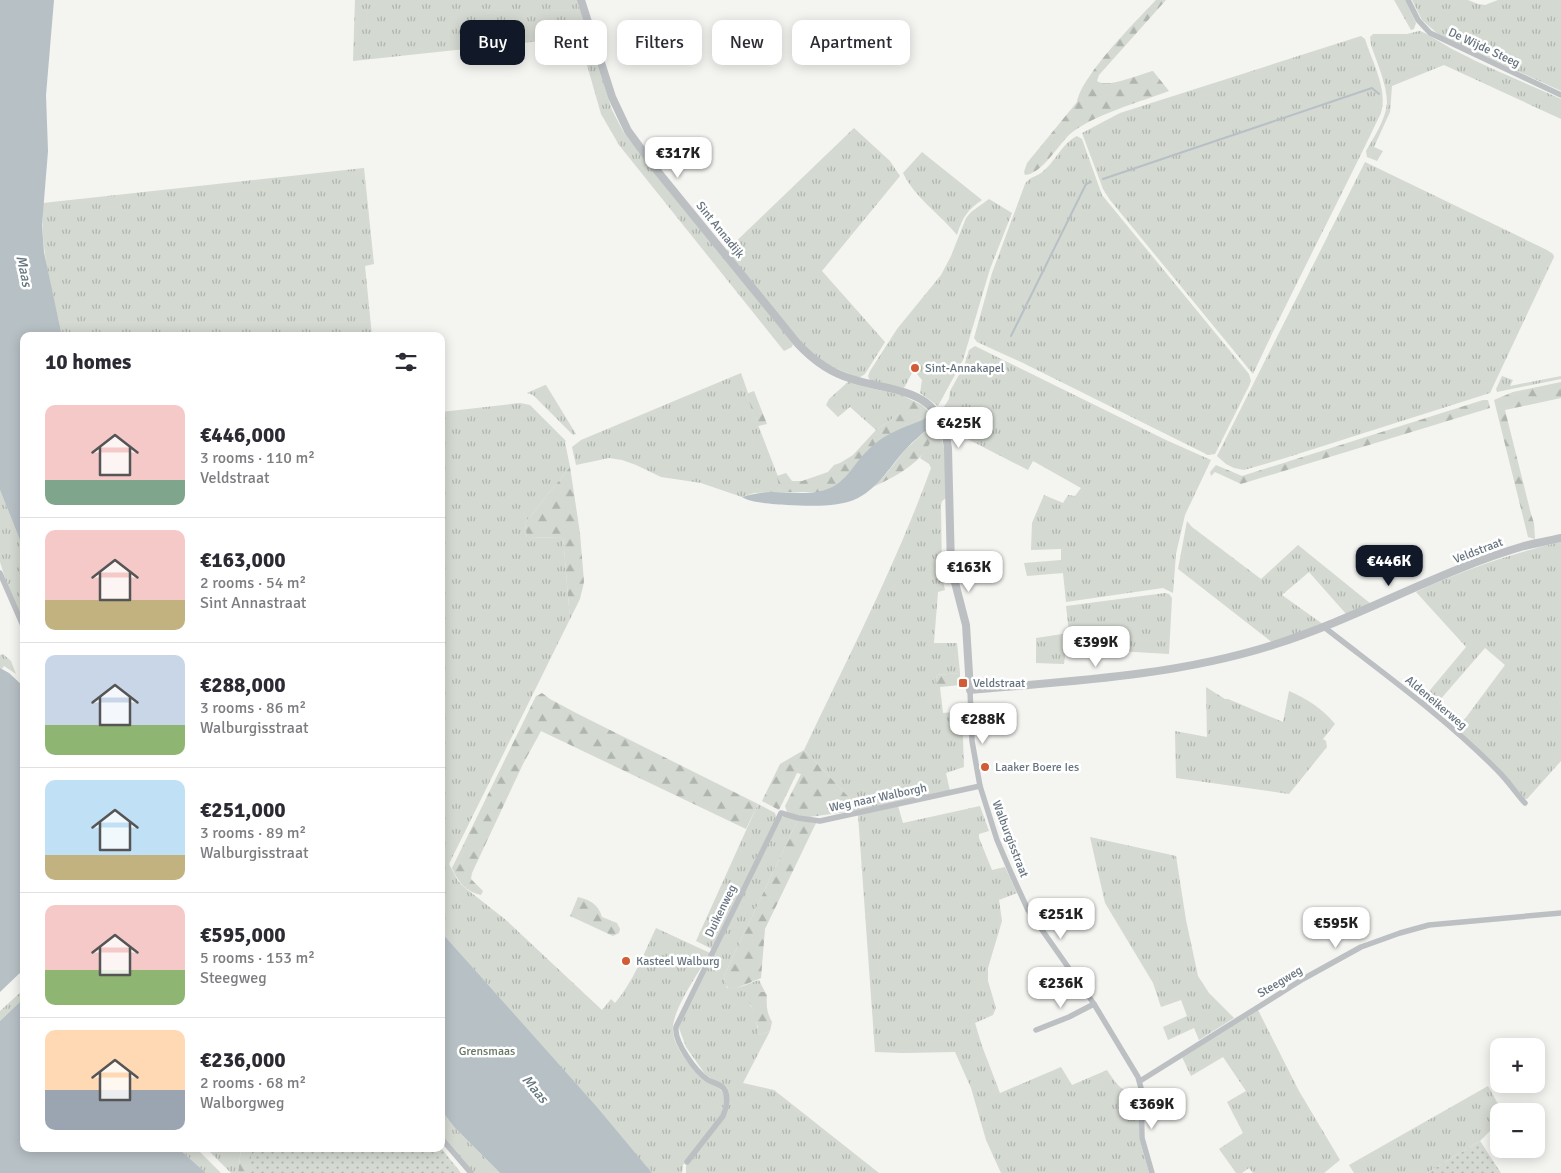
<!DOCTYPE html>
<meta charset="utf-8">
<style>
:root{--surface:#fff;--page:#f2f2f3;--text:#2b2b33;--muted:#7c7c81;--line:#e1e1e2;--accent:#111827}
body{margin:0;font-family:Signika,sans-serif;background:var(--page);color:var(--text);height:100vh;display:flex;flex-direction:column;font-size:19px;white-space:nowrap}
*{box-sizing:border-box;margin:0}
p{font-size:16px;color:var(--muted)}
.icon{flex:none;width:28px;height:28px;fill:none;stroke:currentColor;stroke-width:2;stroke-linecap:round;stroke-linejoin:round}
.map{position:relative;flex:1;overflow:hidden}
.panel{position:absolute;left:20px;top:332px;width:425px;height:820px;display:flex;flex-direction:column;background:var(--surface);border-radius:10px;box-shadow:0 2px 12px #0003}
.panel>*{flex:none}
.hud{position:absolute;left:460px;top:20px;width:475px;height:45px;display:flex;gap:10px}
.fabs{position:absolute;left:1490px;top:1038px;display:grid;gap:10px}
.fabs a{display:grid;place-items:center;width:55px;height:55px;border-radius:10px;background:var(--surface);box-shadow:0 2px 12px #0003;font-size:25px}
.price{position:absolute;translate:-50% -42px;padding:0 11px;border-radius:10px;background:#fff;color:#222;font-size:16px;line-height:32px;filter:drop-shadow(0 1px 2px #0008)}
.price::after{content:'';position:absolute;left:50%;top:30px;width:15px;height:11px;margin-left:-8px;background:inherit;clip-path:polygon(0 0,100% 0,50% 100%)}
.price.on{background:var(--accent);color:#fff}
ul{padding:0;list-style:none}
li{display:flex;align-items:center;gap:15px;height:125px;padding:0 25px}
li+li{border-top:1px solid var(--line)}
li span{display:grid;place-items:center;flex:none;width:140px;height:100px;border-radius:10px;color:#555}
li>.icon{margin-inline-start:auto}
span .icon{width:60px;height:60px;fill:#fffc;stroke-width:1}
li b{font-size:21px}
h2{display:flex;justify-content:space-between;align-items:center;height:60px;padding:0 25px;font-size:21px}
.chip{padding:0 18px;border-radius:10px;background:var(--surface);box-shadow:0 2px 12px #0003;font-size:18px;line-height:45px}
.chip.on{background:var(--accent);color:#fff}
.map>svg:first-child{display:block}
.grass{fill:url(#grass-tufts)}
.forest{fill:url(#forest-firs)}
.park{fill:url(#park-dots)}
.water{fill:#b7c0c5}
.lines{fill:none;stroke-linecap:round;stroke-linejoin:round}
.stream{stroke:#b7c0c5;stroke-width:2}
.minor{stroke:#bcc0c3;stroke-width:5.5}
.tertiary{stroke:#bcc0c3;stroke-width:8}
.poi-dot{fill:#d15c35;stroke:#fff;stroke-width:2}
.labels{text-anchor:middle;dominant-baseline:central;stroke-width:5;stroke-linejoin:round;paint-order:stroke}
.street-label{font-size:12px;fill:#66747f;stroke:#fff}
.poi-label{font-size:12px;fill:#66747f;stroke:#fff;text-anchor:start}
.park-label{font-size:12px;fill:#687764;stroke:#fff}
.water-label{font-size:14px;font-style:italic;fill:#62757c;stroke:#fff}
</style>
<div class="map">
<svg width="1561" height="1173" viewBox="0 0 1561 1173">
<defs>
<pattern id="grass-tufts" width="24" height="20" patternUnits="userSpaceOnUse" patternTransform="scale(1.25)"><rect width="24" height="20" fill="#d4d9d1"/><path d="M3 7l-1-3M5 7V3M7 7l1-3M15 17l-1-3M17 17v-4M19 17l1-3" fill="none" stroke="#b0b5af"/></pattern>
<pattern id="forest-firs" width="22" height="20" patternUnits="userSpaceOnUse" patternTransform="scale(1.25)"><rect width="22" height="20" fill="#d4d9d1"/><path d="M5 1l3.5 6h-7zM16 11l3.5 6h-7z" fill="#b0b5af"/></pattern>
<pattern id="park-dots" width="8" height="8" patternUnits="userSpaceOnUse" patternTransform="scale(1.25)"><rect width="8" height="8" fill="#d4d9d1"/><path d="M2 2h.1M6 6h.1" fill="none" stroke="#b0b5af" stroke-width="1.8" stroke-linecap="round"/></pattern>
</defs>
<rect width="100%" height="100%" fill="#f4f4f1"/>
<g class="grass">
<path d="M355 0H577L612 110 624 133 793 344 792 347 784 351 619 145 601 114 579 37 353 61Z"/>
<path d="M1394 0H1405L1416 23 1414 29 1411 30Z"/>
<path d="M1412 0H1468L1478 4 1485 5 1498 0H1561V91L1439 35 1422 20Z"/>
<path d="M1419 31C1426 32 1447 47 1456 51 1490 69 1526 83 1561 99V119L1444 65 1392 86 1390 112 1374 147 1383 151 1377 161 1367 157 1366 151C1374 137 1386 119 1387 103 1387 84 1377 63 1371 45L1370 37 1373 34H1407Z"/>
<path d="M1361 36 1365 39C1372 62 1388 89 1381 113 1339 201 1294 286 1253 374L1110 200 1103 189 1082 133 1120 113Z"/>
<path d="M854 128 890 161 900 176 822 271 885 342 865 374 859 378 826 364 802 344 726 251Z"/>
<path d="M1077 136 1082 139 1102 195 1249 374 1251 381 1249 386 1215 454 1208 455 1023 363 977 342 974 338 992 273 1025 184C1029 177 1035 177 1041 173 1055 163 1061 144 1077 136Z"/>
<path d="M922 152 982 200C968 209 962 218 957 235 939 213 915 198 903 173Z"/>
<path d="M1365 162 1547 250 1553 254 1554 257 1490 393 1282 459 1244 470 1234 468 1226 464 1217 456Z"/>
<path d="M364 168 374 264 365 266 372 336H62C53 292 39 248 43 203Z"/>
<path d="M989 199 1012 213 990 269 963 360 938 406 920 393 922 380 917 374 918 361 912 362V373L904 388 870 381 868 376 870 371 897 329 941 275 951 256 966 218 971 212Z"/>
<path d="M975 346 1166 440 1211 460 1185 515 1176 554 1173 593 1163 588 1066 602 1063 573 1027 576 1024 563 1061 560V549L1031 550 1032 523 1044 495 1063 503 1068 495 1075 496 1081 488 1033 461 1028 470 948 429 942 410 949 399 950 391 964 366 969 350Z"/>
<path d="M741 373 748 393 746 394 779 479 780 492 754 493 742 497 701 483 661 477 636 465 622 460 609 458 576 465 572 447 581 440Z"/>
<path d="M1502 376 1513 380 1510 386 1561 376V379L1497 392 1496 389Z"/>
<path d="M849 381 870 388 901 395V413L876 430 850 407 838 417 826 405 829 399Z"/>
<path d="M545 385H546L576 434 573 435 533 395 527 393Z"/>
<path d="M520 403 530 405 566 441 565 442 570 467 525 523 527 538 563 537 570 619 449 864 458 881 464 887 506 920 602 1010 611 999 615 1003C633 982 644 953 656 928L710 953C699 972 675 1006 673 1026 671 1040 684 1059 693 1068 704 1078 717 1082 725 1096L721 1117 683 1165 682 1173H652L441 932V412Z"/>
<path d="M937 423 945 452 946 498 942 501 941 505 942 576 945 590 938 592 934 643H957L960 673 936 675 937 685H960L940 687 943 713 962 711 964 767 946 773 950 791 861 810 804 750C848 657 896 565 931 468L929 464 920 458 930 443 933 425Z"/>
<path d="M0 490 24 550V623L10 593 0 562Z"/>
<path d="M1187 521 1192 527 1261 579 1298 545 1371 604 1347 615 1309 572 1282 595 1324 625 1273 643 1178 569Z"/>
<path d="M1561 542V761L1527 799H1525L1497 766 1456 731 1505 665 1485 648 1432 709 1421 701 1466 647 1416 592C1463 570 1510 554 1561 542Z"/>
<path d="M1165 593 1169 594 1172 598 1169 654 1066 648 1064 664 1036 663V638L1069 633 1066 606Z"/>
<path d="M3 654 11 661 16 674 4 666 2 669 0 668V655Z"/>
<path d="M1206 687 1225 699H1228L1283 722 1289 691C1307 699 1322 708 1335 724L1323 739 1326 741 1327 747 1289 794 1176 778 1175 731 1207 737Z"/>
<path d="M758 804 775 813 776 817 712 949 696 941Z"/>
<path d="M898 806 903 823 980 806 989 831 979 834V838L992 870 1005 867 1017 893 999 900 1002 921 988 968V981L996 1008 993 1015 975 1023 982 1046 1000 1093 1061 1067 1072 1085 1107 1070C1116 1083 1121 1094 1139 1092V1137L1149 1173H1001L986 1140 971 1088 955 1052 903 1053 875 1052 858 815Z"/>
<path d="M785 816 798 819 724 976 727 988C738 990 749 983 759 980L765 992 754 997 750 1005 754 1010 759 1035 770 1031 743 1083 774 1090 879 1173H686V1166L723 1119 728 1092 705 1074 686 1047 679 1028 681 1019 696 992 781 818Z"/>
<path d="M1090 837 1176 856 1186 920 1198 976 1209 993 1234 1018 1199 1040 1194 1028 1168 1040 1163 1027 1187 1016 1181 1000 1161 1007 1153 983 1105 903Z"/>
<path d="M24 989V998L0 1021V1011Z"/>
<path d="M1258 1010 1299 1091 1340 1160 1324 1173H1253L1249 1168 1242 1173H1236L1219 1149 1243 1133 1227 1102 1246 1091 1223 1057 1191 1076 1182 1057Z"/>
<path d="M1488 1086 1502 1111H1499V1122L1480 1141 1427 1173H1354L1349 1165Z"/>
<path d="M441 1110 455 1128 500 1173H473L441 1135Z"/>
<path d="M179 1149H197L221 1173H206Z"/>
<path d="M207 1149H241L238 1173H231Z"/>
</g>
<g class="forest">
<path d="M1156 0H1166L1099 75 1097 81C1107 89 1140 74 1153 71L1169 91C1142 101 1091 116 1070 134 1058 145 1042 174 1025 175L1024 172 1027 163 1077 102C1082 75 1136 21 1156 0Z"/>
<path d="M1561 382V398L1505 410 1531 514 1534 523 1535 539 1528 537 1494 400 1513 392Z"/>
<path d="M754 391 767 424 758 426 746 394Z"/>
<path d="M901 395 922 405 932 415 930 417C945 451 898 476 873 487L885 475 906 449 929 428 867 451 845 479 831 488 819 492H780L777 476 786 473 792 481H802L828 472 834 465 840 463 853 455 876 430 901 413Z"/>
<path d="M1483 400H1488L1490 408 1241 484 1215 472 1211 476 1210 472 1216 465 1242 476Z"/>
<path d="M570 467 580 533 584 582 580 599 570 619 563 537 527 538 525 523Z"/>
<path d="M960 673V685H937L936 675Z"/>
<path d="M542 693 550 699 578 714 758 804 746 829 541 731 523 764 472 873 471 879 483 891 481 895C466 892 458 882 452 868L536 696Z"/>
<path d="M804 750 861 810 809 817H799L787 812 785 806 801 774 797 773 779 810 762 801 780 764Z"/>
<path d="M798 819 816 823 765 929 761 978 737 988 729 989 726 985 724 976Z"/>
<path d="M578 897C590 900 598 904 602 917L617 923 620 929 619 933 613 936 570 916Z"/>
<path d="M761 992H765L767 995C766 1006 767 1013 772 1022L770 1031 759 1035 757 1034 758 1027 753 1013 754 1010 749 1002 751 997 756 996Z"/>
<path d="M241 1149H261L268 1173H238Z"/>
</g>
<g class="park">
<path d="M1480 1141 1501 1173H1427Z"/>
<path d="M441 1148 461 1173H249L252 1149Z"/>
</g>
<g class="water">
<path d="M0 0H54L46 95 48 151 42 225 44 252 62 336H24V550L0 490Z"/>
<path d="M925 419 929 428C921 435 913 441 906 449 891 465 879 487 858 498 838 508 809 506 787 505 776 504 750 503 742 497 752 494 762 492 772 492 791 492 812 496 830 488 848 480 854 463 868 450 883 434 905 427 925 419Z"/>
<path d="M0 668 9 673 24 687V969L0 992Z"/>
<path d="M441 932 596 1106 652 1173H500L455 1128 441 1110Z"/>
<path d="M24 998V1149H179L206 1173H0V1021Z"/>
</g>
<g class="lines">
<g class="stream">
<path d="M1103 179 1372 88 1379 94"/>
<path d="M1011 336 1086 184 1091 182"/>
</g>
<g class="minor">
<path d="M1408 0 1418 20 1430 33 1561 95"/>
<path d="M0 573 24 628"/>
<path d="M1324 627C1383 673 1446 718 1498 771 1508 781 1516 793 1525 803"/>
<path d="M970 690 972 741 980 786 997 840 1012 875 1028 910 1094 1004 1138 1077 1141 1088 1142 1138 1152 1173"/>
<path d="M1036 1030 1069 1017 1094 1004"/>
<path d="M1140 1081 1303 979 1361 947 1400 933 1429 925 1561 913"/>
<path d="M441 1138 471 1173"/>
<path d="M687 1162 723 1116C726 1109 729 1096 724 1089 721 1084 713 1083 708 1080 695 1071 674 1042 676 1027L781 813 798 818 820 821 980 786"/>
</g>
<path class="tertiary" d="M581 0 612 97 628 131 659 173 798 344C813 360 831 373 852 379 900 394 940 387 948 448L951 567 966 625 970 690C1072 681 1175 676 1273 645 1359 618 1438 571 1524 546 1536 543 1549 541 1561 538"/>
</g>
<g class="poi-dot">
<circle cx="915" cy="368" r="5"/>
<rect x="958" y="678" width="10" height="10" rx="2.5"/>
<circle cx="985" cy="767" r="5"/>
<circle cx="626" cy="961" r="5"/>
</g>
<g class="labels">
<g class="street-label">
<text transform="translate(1484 48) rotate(25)">De Wijde Steeg</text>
<text transform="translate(720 230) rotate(51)">Sint Annadijk</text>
<text transform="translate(1478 551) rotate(-21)">Veldstraat</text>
<text transform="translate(1436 703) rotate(40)">Aldeneikerweg</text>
<text transform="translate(878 798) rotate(-12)">Weg naar Walborgh</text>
<text transform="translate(1010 839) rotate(69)">Walburgisstraat</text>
<text transform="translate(721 911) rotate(-64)">Duikenweg</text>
<text transform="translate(1280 982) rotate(-31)">Steegweg</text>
</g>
<g class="poi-label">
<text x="925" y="368">Sint-Annakapel</text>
<text x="973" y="683">Veldstraat</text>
<text x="995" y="767">Laaker Boere Ies</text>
<text x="636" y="961">Kasteel Walburg</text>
</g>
<g class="park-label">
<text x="487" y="1051">Grensmaas</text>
</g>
<g class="water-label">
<text transform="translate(24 271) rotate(78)">Maas</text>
<text transform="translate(535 1089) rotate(50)">Maas</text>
</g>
</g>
</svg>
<div class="fabs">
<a>+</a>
<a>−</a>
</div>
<b class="price" style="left:678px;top:179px">€317K</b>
<b class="price" style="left:959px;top:449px">€425K</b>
<b class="price on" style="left:1389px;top:587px">€446K</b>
<b class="price" style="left:969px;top:593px">€163K</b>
<b class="price" style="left:1096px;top:668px">€399K</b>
<b class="price" style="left:983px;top:745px">€288K</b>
<b class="price" style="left:1061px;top:940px">€251K</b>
<b class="price" style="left:1336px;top:949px">€595K</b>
<b class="price" style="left:1061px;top:1009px">€236K</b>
<b class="price" style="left:1152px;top:1130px">€369K</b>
<div class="hud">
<a class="chip on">Buy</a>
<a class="chip">Rent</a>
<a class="chip">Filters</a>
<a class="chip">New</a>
<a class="chip">Apartment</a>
</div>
<section class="panel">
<h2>10 homes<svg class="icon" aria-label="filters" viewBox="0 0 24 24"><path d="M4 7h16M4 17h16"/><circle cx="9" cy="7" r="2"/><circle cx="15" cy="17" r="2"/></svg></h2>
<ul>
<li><span style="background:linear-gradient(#f6c9c9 75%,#7fa58c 0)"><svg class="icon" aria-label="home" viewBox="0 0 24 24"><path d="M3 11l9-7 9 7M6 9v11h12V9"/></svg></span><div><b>€446,000</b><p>3 rooms · 110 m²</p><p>Veldstraat</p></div></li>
<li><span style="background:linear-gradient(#f6c9c9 70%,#c2b280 0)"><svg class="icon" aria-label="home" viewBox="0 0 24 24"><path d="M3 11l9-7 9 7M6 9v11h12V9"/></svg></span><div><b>€163,000</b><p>2 rooms · 54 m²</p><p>Sint Annastraat</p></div></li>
<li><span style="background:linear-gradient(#c9d6e8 70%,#8fb573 0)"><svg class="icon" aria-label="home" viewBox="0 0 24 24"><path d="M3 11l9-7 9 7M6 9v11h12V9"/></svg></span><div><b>€288,000</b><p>3 rooms · 86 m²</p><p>Walburgisstraat</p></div></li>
<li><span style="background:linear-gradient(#bfe0f5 75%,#c2b280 0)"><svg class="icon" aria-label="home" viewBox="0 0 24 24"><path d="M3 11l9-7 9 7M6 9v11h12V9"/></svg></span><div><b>€251,000</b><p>3 rooms · 89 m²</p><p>Walburgisstraat</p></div></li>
<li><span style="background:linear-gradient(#f6c9c9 65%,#8fb573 0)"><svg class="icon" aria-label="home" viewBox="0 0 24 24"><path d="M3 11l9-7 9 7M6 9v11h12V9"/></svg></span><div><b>€595,000</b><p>5 rooms · 153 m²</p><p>Steegweg</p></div></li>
<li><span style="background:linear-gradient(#ffd9b3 60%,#9aa5b1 0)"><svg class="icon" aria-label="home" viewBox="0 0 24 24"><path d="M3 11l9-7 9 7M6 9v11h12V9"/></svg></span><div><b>€236,000</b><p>2 rooms · 68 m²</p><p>Walborgweg</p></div></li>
</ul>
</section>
</div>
